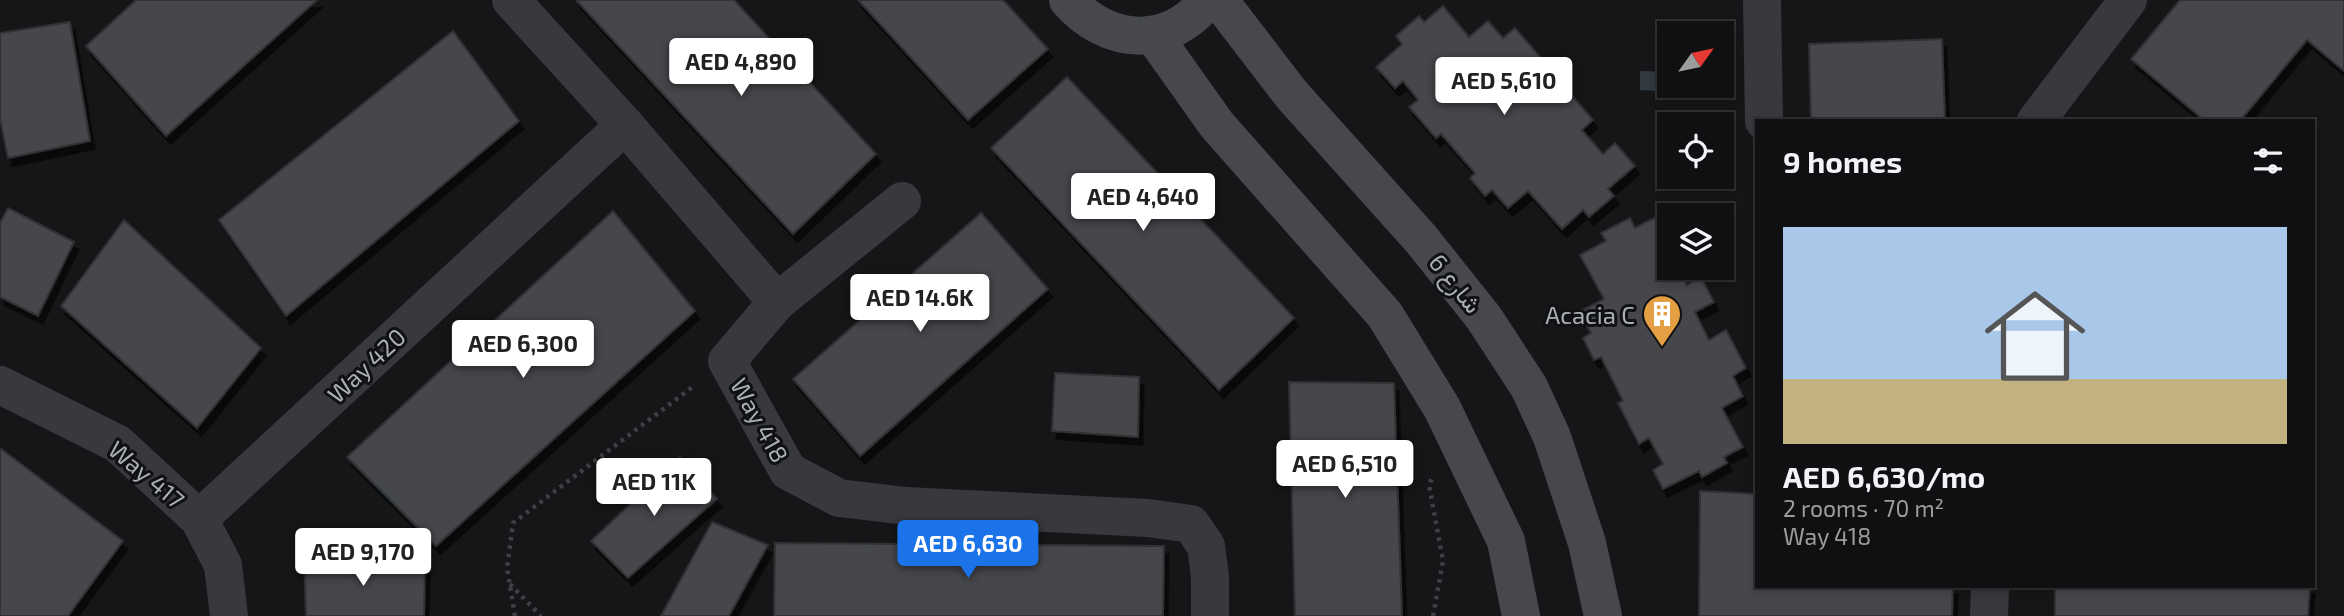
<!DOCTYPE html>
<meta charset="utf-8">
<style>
:root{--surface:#101012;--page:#1e1e20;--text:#f1f3f6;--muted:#9c9d9f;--line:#303032;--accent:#1a73e8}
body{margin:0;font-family:"Exo 2",Vazirmatn,sans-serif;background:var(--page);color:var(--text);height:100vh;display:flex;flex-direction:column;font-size:26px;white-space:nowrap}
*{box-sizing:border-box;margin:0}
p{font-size:23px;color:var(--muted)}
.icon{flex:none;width:38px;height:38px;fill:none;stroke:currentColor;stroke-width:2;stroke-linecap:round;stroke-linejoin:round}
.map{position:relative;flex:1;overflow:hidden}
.drawer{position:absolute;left:1755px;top:119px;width:560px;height:469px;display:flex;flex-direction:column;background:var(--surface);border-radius:0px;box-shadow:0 4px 10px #0003,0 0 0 2px var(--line)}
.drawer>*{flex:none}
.needle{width:46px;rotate:57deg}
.controls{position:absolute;left:1657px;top:21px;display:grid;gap:14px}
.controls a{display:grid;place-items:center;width:77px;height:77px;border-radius:0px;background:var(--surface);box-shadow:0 4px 10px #0003,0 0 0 2px var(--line);font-size:35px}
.price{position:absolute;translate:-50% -60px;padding:0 16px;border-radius:7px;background:#fff;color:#222;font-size:23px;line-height:46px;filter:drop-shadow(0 2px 4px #0008)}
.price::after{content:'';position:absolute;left:50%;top:42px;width:21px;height:16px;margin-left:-10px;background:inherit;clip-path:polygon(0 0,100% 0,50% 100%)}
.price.selected{background:var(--accent);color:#fff}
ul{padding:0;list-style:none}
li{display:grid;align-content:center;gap:14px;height:371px;padding:0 28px}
li span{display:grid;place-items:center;height:217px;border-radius:0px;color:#555}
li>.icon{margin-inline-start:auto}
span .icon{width:126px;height:126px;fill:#fffc;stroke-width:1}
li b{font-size:30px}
h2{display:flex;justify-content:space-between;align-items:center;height:84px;padding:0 28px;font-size:30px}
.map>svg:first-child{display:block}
.water{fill:#303a40}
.building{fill:#45464b;stroke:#303134;stroke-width:2;filter:url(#shadow)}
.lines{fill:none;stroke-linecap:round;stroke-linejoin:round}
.path{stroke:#3e4043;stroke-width:4.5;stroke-dasharray:3.5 5;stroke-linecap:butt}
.street{stroke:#37393d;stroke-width:38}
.secondary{stroke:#46484c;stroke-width:38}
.labels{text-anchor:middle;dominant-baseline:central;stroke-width:6;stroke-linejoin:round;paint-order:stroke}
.street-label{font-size:24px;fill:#a9afb7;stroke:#111113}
.poi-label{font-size:24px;fill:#a9afb7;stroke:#111113;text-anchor:end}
</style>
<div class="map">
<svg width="2344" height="616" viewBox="0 0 2344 616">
<defs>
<filter id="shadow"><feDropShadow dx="4.5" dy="8" stdDeviation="0" flood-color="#0009"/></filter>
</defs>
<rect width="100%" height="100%" fill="#161618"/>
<path class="water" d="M1640 71 1669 72 1670 86H1706L1707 94 1640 90Z"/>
<g class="building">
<path d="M136 0H317L166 136 86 46Z"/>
<path d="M576 0H734L876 154 793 234Z"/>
<path d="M858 0H1003L1048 49 968 120Z"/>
<path d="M2180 0H2344V71L2307 40 2240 121H2205L2131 59Z"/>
<path d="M1443 6 1469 37 1488 21 1503 38 1515 28 1541 58 1527 70 1554 101 1567 90 1593 120 1582 130 1603 154 1615 143 1635 166 1608 189 1614 196 1589 217 1583 210 1562 229 1528 191 1508 208 1492 190 1485 196 1470 178 1475 173 1441 134 1436 138 1409 107 1418 100 1403 81 1395 88 1376 67 1402 44 1396 36 1419 16 1424 22Z"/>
<path d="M70 22 90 141 8 158 0 119V33Z"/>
<path d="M453 31 519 121 286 316 219 220Z"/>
<path d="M1942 39 1945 121H1811L1809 44Z"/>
<path d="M1067 77 1294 318 1219 390 991 148Z"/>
<path d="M8 208 74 242 38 316 0 297V223Z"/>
<path d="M613 211 695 311 436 546 347 457Z"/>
<path d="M1667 211 1670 215V246L1667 248 1670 252V268H1678L1687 285 1701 277 1714 302 1695 312 1709 340 1726 330 1746 368 1733 376 1743 396 1722 408 1743 447 1724 457 1727 463 1702 477 1699 471 1663 489 1653 470 1663 464 1649 438 1639 444 1618 403 1623 401 1601 357 1594 360 1583 338 1591 333 1579 312 1604 299 1580 255 1606 241 1601 233 1630 218 1635 228Z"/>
<path d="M981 213 1048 289 860 456 793 379Z"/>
<path d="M124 220 261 348 197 428 61 306Z"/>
<path d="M1055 373 1139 377 1138 437 1052 431Z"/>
<path d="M1289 382 1394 383 1402 616H1295Z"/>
<path d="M0 448 123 541 68 616H0Z"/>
<path d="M680 457 717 499 628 578 591 541Z"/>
<path d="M1700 491 1757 494V586H1953L1952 616H1699Z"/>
<path d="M712 522 768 545 729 616H661Z"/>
<path d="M775 543 1164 546 1163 616H774Z"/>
<path d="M304 554 425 566 424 616H306Z"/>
<path d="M2055 586H2310L2308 616H2055Z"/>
</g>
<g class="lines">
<g class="path">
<path d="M510 584 541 616"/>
<path d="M515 616 507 568 513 523 695 385"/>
<path d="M1433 616 1443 561 1429 485 1433 476"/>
</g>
<g class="street">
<path d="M511 0 625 125 777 302"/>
<path d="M1762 0 1764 121"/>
<path d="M2036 121 2128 0"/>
<path d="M902 201 777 302 727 361 788 471 839 498 906 506 1148 518 1191 524 1206 546 1210 577V616"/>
<path d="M0 385 118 444 199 519 223 565 229 616"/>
<path d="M199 519 625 125"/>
<path d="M1989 616 1990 586"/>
</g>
<g class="secondary">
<path d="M1068 0C1108 46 1169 49 1208 0"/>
<path d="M1219 0 1292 95 1421 239 1484 318 1529 387 1552 437 1587 543 1603 616"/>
<path d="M1153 35 1217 125 1385 315 1442 408 1506 541 1521 616"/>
</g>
</g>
<defs>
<symbol id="building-pin" viewBox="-11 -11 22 30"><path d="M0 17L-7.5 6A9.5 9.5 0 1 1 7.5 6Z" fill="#e49f42" stroke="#111113"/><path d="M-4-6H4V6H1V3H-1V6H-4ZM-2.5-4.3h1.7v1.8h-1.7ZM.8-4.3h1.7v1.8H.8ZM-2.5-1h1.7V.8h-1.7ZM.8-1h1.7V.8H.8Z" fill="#fff"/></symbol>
</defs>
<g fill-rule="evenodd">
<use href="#building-pin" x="1640" y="292" width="44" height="60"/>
</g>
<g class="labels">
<g class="street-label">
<text transform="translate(1456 283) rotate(51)">شارع 6</text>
<text transform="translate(366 365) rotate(-43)">Way 420</text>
<text transform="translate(760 420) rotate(61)">Way 418</text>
<text transform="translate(147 474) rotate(40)">Way 417</text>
</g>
<g class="poi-label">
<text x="1635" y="314">Acacia C</text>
</g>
</g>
</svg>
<div class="controls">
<a><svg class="needle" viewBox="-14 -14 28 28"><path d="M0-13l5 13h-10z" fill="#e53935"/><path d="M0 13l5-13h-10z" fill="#9c9d9f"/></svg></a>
<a><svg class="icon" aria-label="locate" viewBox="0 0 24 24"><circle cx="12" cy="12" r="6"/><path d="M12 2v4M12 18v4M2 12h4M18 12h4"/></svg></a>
<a><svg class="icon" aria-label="layers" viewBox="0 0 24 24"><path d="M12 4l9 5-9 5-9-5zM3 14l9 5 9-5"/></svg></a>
</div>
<b class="price" style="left:741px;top:98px">AED 4,890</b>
<b class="price" style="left:1504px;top:117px">AED 5,610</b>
<b class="price" style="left:1143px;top:233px">AED 4,640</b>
<b class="price" style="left:920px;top:334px">AED 14.6K</b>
<b class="price" style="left:523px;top:380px">AED 6,300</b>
<b class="price" style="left:1345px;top:500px">AED 6,510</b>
<b class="price" style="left:654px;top:518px">AED 11K</b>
<b class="price selected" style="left:968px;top:580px">AED 6,630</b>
<b class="price" style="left:363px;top:588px">AED 9,170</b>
<section class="drawer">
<h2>9 homes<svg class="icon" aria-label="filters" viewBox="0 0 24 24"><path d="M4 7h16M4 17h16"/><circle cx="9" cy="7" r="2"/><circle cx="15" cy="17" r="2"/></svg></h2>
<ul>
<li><span style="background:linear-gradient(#a9c7e8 70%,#c2b280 0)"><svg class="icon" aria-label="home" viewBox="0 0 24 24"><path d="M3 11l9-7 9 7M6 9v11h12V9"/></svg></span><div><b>AED 6,630/mo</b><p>2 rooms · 70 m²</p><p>Way 418</p></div></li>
</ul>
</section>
</div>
